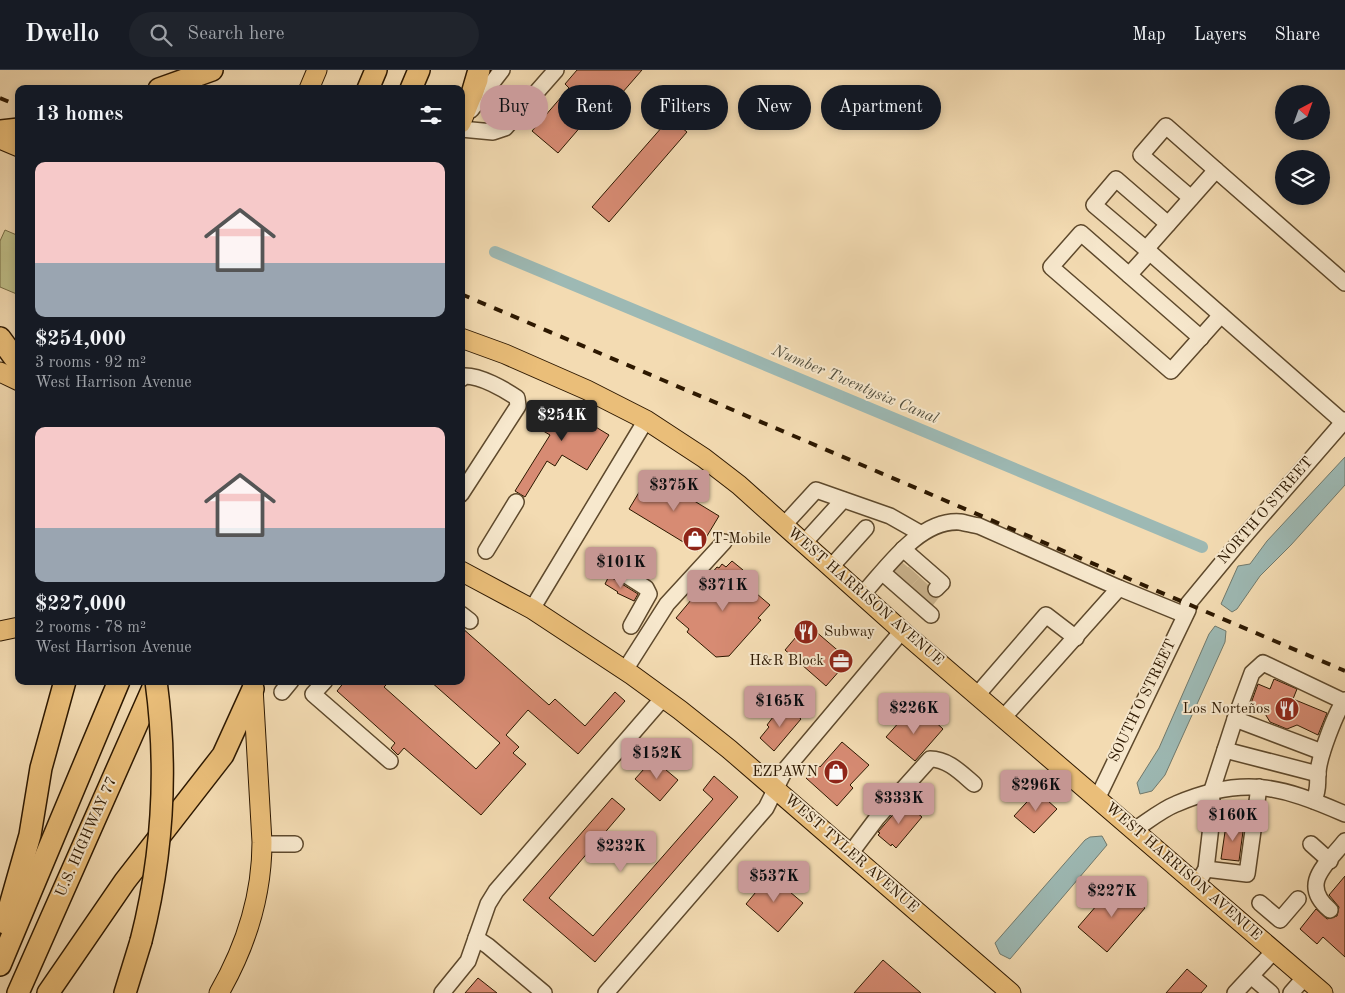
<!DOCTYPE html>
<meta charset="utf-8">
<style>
:root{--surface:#171b24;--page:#20242c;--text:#f1f3f6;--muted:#9ea1a6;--line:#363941;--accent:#c59692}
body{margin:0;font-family:"Old Standard TT",serif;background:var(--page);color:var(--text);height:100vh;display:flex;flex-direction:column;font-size:19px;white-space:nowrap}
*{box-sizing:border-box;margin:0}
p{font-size:16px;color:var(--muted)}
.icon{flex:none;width:28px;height:28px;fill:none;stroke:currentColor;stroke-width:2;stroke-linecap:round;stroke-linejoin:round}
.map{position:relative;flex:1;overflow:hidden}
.side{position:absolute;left:15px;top:15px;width:450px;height:600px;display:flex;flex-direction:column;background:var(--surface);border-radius:10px;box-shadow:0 2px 8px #0003}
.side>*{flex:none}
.top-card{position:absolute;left:480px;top:15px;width:475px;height:45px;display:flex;gap:10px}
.needle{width:32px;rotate:41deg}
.fabs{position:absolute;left:1275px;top:15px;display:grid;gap:10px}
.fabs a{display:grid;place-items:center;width:55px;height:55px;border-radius:50%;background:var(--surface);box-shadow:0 2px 8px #0003;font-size:25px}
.price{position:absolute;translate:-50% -42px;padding:0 11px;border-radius:5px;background:var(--accent);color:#111;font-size:16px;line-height:32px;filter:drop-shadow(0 1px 2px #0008)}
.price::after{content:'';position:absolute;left:50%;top:30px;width:15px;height:11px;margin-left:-8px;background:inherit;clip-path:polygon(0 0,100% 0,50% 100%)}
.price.active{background:#222;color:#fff}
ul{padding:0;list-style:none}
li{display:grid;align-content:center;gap:10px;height:265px;padding:0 20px}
li span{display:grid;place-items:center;height:155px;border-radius:10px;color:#555}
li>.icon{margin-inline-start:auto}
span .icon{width:90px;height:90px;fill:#fffc;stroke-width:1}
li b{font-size:21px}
h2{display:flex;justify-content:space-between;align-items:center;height:60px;padding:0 20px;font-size:21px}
.chip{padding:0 18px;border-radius:22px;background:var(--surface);box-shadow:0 2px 8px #0003;font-size:18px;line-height:45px}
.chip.active{background:var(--accent);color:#111}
header{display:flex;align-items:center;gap:30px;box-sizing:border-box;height:70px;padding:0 25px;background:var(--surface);border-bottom:1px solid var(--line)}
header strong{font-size:24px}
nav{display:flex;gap:28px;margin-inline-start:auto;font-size:18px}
.search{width:350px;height:45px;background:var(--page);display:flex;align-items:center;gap:12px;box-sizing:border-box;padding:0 18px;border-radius:28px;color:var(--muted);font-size:19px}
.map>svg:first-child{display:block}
.green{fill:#bfbf89;stroke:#766c44}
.water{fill:#9db9b4;stroke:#70796c}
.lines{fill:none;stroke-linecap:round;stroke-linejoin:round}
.canal{stroke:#9db9b4;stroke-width:12}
.building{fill:#d78b73;stroke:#2d1800}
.minor-tunnel{stroke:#cbb48e;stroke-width:15;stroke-dasharray:15 8;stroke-linecap:butt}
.minor-casing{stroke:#5e492c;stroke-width:18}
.major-casing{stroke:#2d1800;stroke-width:21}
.highway-casing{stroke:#2d1800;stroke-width:24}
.minor{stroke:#f7e8cd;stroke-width:15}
.major{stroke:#eabe79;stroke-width:19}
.highway{stroke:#eabe79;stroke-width:21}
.rail{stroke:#2d1800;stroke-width:4;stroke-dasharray:9 9;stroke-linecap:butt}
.highway-bridge-casing{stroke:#2d1800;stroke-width:24;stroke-linecap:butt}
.highway-bridge{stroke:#eabe79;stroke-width:21}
.labels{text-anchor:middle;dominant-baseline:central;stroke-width:4;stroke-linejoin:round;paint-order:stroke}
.street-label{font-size:15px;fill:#2d1800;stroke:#f7e8cd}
.poi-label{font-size:15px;fill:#2d1800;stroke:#f7e8cd;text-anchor:end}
.water-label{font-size:16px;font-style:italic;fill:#54503f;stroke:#f7e8cd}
</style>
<header>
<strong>Dwello</strong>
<div class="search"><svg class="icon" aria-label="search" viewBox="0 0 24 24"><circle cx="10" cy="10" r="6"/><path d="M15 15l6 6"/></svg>Search here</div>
<nav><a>Map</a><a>Layers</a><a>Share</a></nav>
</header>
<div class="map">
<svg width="1345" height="923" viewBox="0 0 1345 923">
<rect width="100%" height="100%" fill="#f3dbb2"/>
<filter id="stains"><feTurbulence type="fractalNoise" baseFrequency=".004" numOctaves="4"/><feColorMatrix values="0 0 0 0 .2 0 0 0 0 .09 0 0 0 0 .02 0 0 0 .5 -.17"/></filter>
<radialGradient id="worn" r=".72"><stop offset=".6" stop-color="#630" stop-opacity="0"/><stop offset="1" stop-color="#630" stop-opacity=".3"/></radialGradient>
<path class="green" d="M5 160 19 166V225L0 217V171Z"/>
<g class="water">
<path d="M1345 387V415L1291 475 1260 506 1237 539 1232 542 1221 534 1238 496 1250 494 1267 471Z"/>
<path d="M1215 556 1226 561 1225 572 1165 705 1152 721 1140 724 1137 713 1159 678 1209 564Z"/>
<path d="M1102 766 1107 775 1010 889 1000 884 995 873 1085 770 1090 767Z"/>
</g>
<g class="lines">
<path class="canal" d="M495 182 1202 477"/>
</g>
<g class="building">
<path d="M577 0H642L615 31 623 38 610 53 595 40 558 83 532 61 569 18 565 14Z"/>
<path d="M670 48 687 62 609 152 592 137Z"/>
<path d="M540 331 562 345 566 339 609 365 587 400 562 385 555 396 547 391 525 427 515 421 550 365 528 352Z"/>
<path d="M650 404 719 446 698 481 629 439Z"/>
<path d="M732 491 743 500 737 507 770 535 758 548 761 550 729 586 716 587 687 562 689 559 676 548 712 505 711 504 717 497 719 498 722 494 726 497Z"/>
<path d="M609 506 638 524 634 531 617 523 618 522 605 514Z"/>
<path d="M807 554 849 590 826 616 785 580Z"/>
<path d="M461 557 549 635 555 629 585 656 615 622 625 631 578 684 528 640 506 665 519 677 513 683 526 694 481 745 404 678 398 685 391 678 395 673 337 621 345 611H390L384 617 476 699 500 673 430 611H461Z"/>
<path d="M1274 609 1297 619 1293 629 1327 643 1318 665 1297 655 1287 659 1270 652 1264 642 1250 636 1258 614 1270 619Z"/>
<path d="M786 636 801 649 774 681 760 668 769 657 767 655 773 647 775 649Z"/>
<path d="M908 642 911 645 914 642 925 652 930 647 943 659 915 691 886 667Z"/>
<path d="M842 672 869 695 850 715 853 718 837 736 806 708 818 695 820 697Z"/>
<path d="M653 689 678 710 660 731 635 709Z"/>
<path d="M714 706 738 727 595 892 523 830 612 728 625 739 549 828 593 866 713 729 703 720Z"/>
<path d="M1037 721 1057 739 1034 763 1014 746Z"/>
<path d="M904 732 922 747 896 778 892 774 891 776 878 765 880 763 878 762Z"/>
<path d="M1244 754 1239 791 1221 789 1226 755Z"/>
<path d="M770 805 803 833 778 862 746 834Z"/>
<path d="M1345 806V887L1323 867 1317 874 1300 859 1316 839 1327 849 1337 846 1339 837 1329 825Z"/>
<path d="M1116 813 1145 838 1107 882 1078 857Z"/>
<path d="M883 890 921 923H854Z"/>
<path d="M1187 899 1207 916 1201 923H1166Z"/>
<path d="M478 908 497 923H465Z"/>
</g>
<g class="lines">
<g class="minor-tunnel">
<path d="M894 505 905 492"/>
<path d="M904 513 915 501"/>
<path d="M915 523 927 510"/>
<path d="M926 532 936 519"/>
</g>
<defs>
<g id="minor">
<path d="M471 40 502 0"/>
<path d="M461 59 493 62 505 58 556 0"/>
<path d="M1191 128 1141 85 1166 56 1216 100"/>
<path d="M1146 179 1094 135 1116 109 1168 154"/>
<path d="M1150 182 1129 205 1081 163 1051 197 1171 301 1221 245"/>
<path d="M1129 205 1201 268"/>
<path d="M461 309 465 306C481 306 504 319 517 328L518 336 461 424"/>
<path d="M1343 352 1146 179 1216 100 1345 213"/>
<path d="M784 455 816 420 890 446 920 463"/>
<path d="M804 473 843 430"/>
<path d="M903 479 942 513 936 519"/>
<path d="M486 481 516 432"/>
<path d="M607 493 646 518 649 524 631 556"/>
<path d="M831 497 866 458"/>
<path d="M883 503 931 545"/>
<path d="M862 525C886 499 919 449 960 452 966 453 973 455 979 456L1119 518"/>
<path d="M532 539 646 350"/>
<path d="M461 544 470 551"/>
<path d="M625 600 667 534 724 472"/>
<path d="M325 611 313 624 390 691"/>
<path d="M282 622 291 611"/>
<path d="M977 625 1046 545 1076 568"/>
<path d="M1003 648 1119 518 1185 545"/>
<path d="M1235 649 1322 682"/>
<path d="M1225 680 1318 704"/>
<path d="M1097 729 1188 540V534L1240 471 1345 350"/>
<path d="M1314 731C1319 717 1317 717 1318 704 1318 689 1336 641 1345 630"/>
<path d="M1212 746 1255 744"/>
<path d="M1134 760C1147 752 1161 740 1176 734 1243 705 1281 716 1345 744"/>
<path d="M262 774H295"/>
<path d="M1311 774 1330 791"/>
<path d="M850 784 877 748 930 689C948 689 961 703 974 714"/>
<path d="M1206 799 1247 804 1259 717"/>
<path d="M1197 814 1206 799 1213 739 1211 723 1235 649 1252 603 1263 593 1343 631"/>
<path d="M1260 833 1280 850 1298 829"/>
<path d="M1330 840C1299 814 1326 795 1345 771"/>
<path d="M476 868 488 876 544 923"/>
<path d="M1251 906 1271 923"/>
<path d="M442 923 468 891 488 834 496 821 663 628"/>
<path d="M606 923 766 738 785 700 902 561"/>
<path d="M1235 923 1274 881"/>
<path d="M1291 923 1305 907"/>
</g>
<g id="major">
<path d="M309 19 317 0"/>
<path d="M461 53 478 10"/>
<path d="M0 69 19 77"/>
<path d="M461 268 505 284 587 320 646 350 704 388 739 415 902 561 1323 923"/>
<path d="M0 302 19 311"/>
<path d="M461 501 532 539 632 605 680 640 729 679 1011 923"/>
<path d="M0 561 19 557"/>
<path d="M219 923C246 876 262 827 262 772L253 617"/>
</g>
<g id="highway">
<path d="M159 19 212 0"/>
<path d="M368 19 376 0"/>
<path d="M411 19 419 0"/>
<path d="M472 24 479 0"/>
<path d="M0 61 19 59"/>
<path d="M0 268 19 294"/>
<path d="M5 853 30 765 41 698 65 611"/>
<path d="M0 895 119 611"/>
<path d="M18 923 156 611"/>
<path d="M48 923 125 811 223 685 253 619"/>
<path d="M125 923 141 871"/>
</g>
</defs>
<use href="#minor" class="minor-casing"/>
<use href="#major" class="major-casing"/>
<use href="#highway" class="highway-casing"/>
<use href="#minor" class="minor"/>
<use href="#major" class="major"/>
<use href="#highway" class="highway"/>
<g class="rail">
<path d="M0 28 19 36"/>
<path d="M461 224 1345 601"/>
</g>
<defs>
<path id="highway-bridge" d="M141 871C163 785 168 699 156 611"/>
</defs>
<use href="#highway-bridge" class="highway-bridge-casing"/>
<use href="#highway-bridge" class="highway-bridge"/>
</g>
<defs>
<symbol id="shop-disc" viewBox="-11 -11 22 22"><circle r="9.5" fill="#8f2418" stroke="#f7e8cd"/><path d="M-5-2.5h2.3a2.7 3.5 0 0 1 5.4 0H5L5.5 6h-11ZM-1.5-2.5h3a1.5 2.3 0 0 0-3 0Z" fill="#fff"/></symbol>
<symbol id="restaurant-disc" viewBox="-11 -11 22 22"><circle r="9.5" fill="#8f2418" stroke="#f7e8cd"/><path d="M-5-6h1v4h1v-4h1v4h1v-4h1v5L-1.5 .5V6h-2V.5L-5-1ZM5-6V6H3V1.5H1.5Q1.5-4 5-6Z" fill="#fff"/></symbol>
<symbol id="office-disc" viewBox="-11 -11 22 22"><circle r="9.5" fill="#8f2418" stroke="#f7e8cd"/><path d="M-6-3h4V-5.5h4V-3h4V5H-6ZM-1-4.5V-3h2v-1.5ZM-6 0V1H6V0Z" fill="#fff"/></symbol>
</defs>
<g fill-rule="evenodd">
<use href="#shop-disc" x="681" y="455" width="28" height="28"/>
<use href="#restaurant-disc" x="792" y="548" width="28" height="28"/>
<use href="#office-disc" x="827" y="577" width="28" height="28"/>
<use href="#restaurant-disc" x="1273" y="625" width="28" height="28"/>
<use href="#shop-disc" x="822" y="688" width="28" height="28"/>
</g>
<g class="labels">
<g class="street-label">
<text transform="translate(1266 441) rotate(-49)">NORTH O STREET</text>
<text transform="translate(865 527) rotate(41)">WEST HARRISON AVENUE</text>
<text transform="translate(1143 631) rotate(-64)">SOUTH O STREET</text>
<text transform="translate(87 767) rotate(-66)">U.S. HIGHWAY 77</text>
<text transform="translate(851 784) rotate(41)">WEST TYLER AVENUE</text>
<text transform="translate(1183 802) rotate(41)">WEST HARRISON AVENUE</text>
</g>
<g class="poi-label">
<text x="712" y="469" text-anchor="start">T-Mobile</text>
<text x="824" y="562" text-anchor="start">Subway</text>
<text x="824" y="591">H&amp;R Block</text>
<text x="1270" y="639">Los Norteños</text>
<text x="818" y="702">EZPAWN</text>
</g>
<g class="water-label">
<text transform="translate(855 315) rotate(23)">Number Twentysix Canal</text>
</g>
</g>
<rect width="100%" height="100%" filter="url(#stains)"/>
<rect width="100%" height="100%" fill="url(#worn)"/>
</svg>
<div class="fabs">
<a><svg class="needle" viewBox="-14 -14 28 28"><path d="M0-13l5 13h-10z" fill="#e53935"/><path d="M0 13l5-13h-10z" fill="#9ea1a6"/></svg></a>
<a><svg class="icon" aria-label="layers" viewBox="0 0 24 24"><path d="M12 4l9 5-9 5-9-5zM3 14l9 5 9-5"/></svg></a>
</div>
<b class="price active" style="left:562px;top:372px">$254K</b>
<b class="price" style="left:674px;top:442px">$375K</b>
<b class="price" style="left:621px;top:519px">$101K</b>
<b class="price" style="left:723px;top:542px">$371K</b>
<b class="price" style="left:780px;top:658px">$165K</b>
<b class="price" style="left:914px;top:665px">$226K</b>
<b class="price" style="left:657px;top:710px">$152K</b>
<b class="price" style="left:1036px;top:742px">$296K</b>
<b class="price" style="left:899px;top:755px">$333K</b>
<b class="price" style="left:1233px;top:772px">$160K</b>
<b class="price" style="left:621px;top:803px">$232K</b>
<b class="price" style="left:774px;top:833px">$537K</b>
<b class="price" style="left:1112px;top:848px">$227K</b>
<div class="top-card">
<a class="chip active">Buy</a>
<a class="chip">Rent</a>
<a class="chip">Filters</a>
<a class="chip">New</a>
<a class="chip">Apartment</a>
</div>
<section class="side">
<h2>13 homes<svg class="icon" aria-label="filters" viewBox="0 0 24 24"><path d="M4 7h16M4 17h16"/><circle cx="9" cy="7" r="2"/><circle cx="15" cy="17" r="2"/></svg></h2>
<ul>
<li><span style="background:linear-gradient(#f6c9c9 65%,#9aa5b1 0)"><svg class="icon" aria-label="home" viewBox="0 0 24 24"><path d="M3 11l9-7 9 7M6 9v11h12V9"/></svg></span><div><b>$254,000</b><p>3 rooms · 92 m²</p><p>West Harrison Avenue</p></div></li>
<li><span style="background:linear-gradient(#f6c9c9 65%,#9aa5b1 0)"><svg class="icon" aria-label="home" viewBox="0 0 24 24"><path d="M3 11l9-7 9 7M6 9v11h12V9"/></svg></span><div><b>$227,000</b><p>2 rooms · 78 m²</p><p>West Harrison Avenue</p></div></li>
</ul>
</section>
</div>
